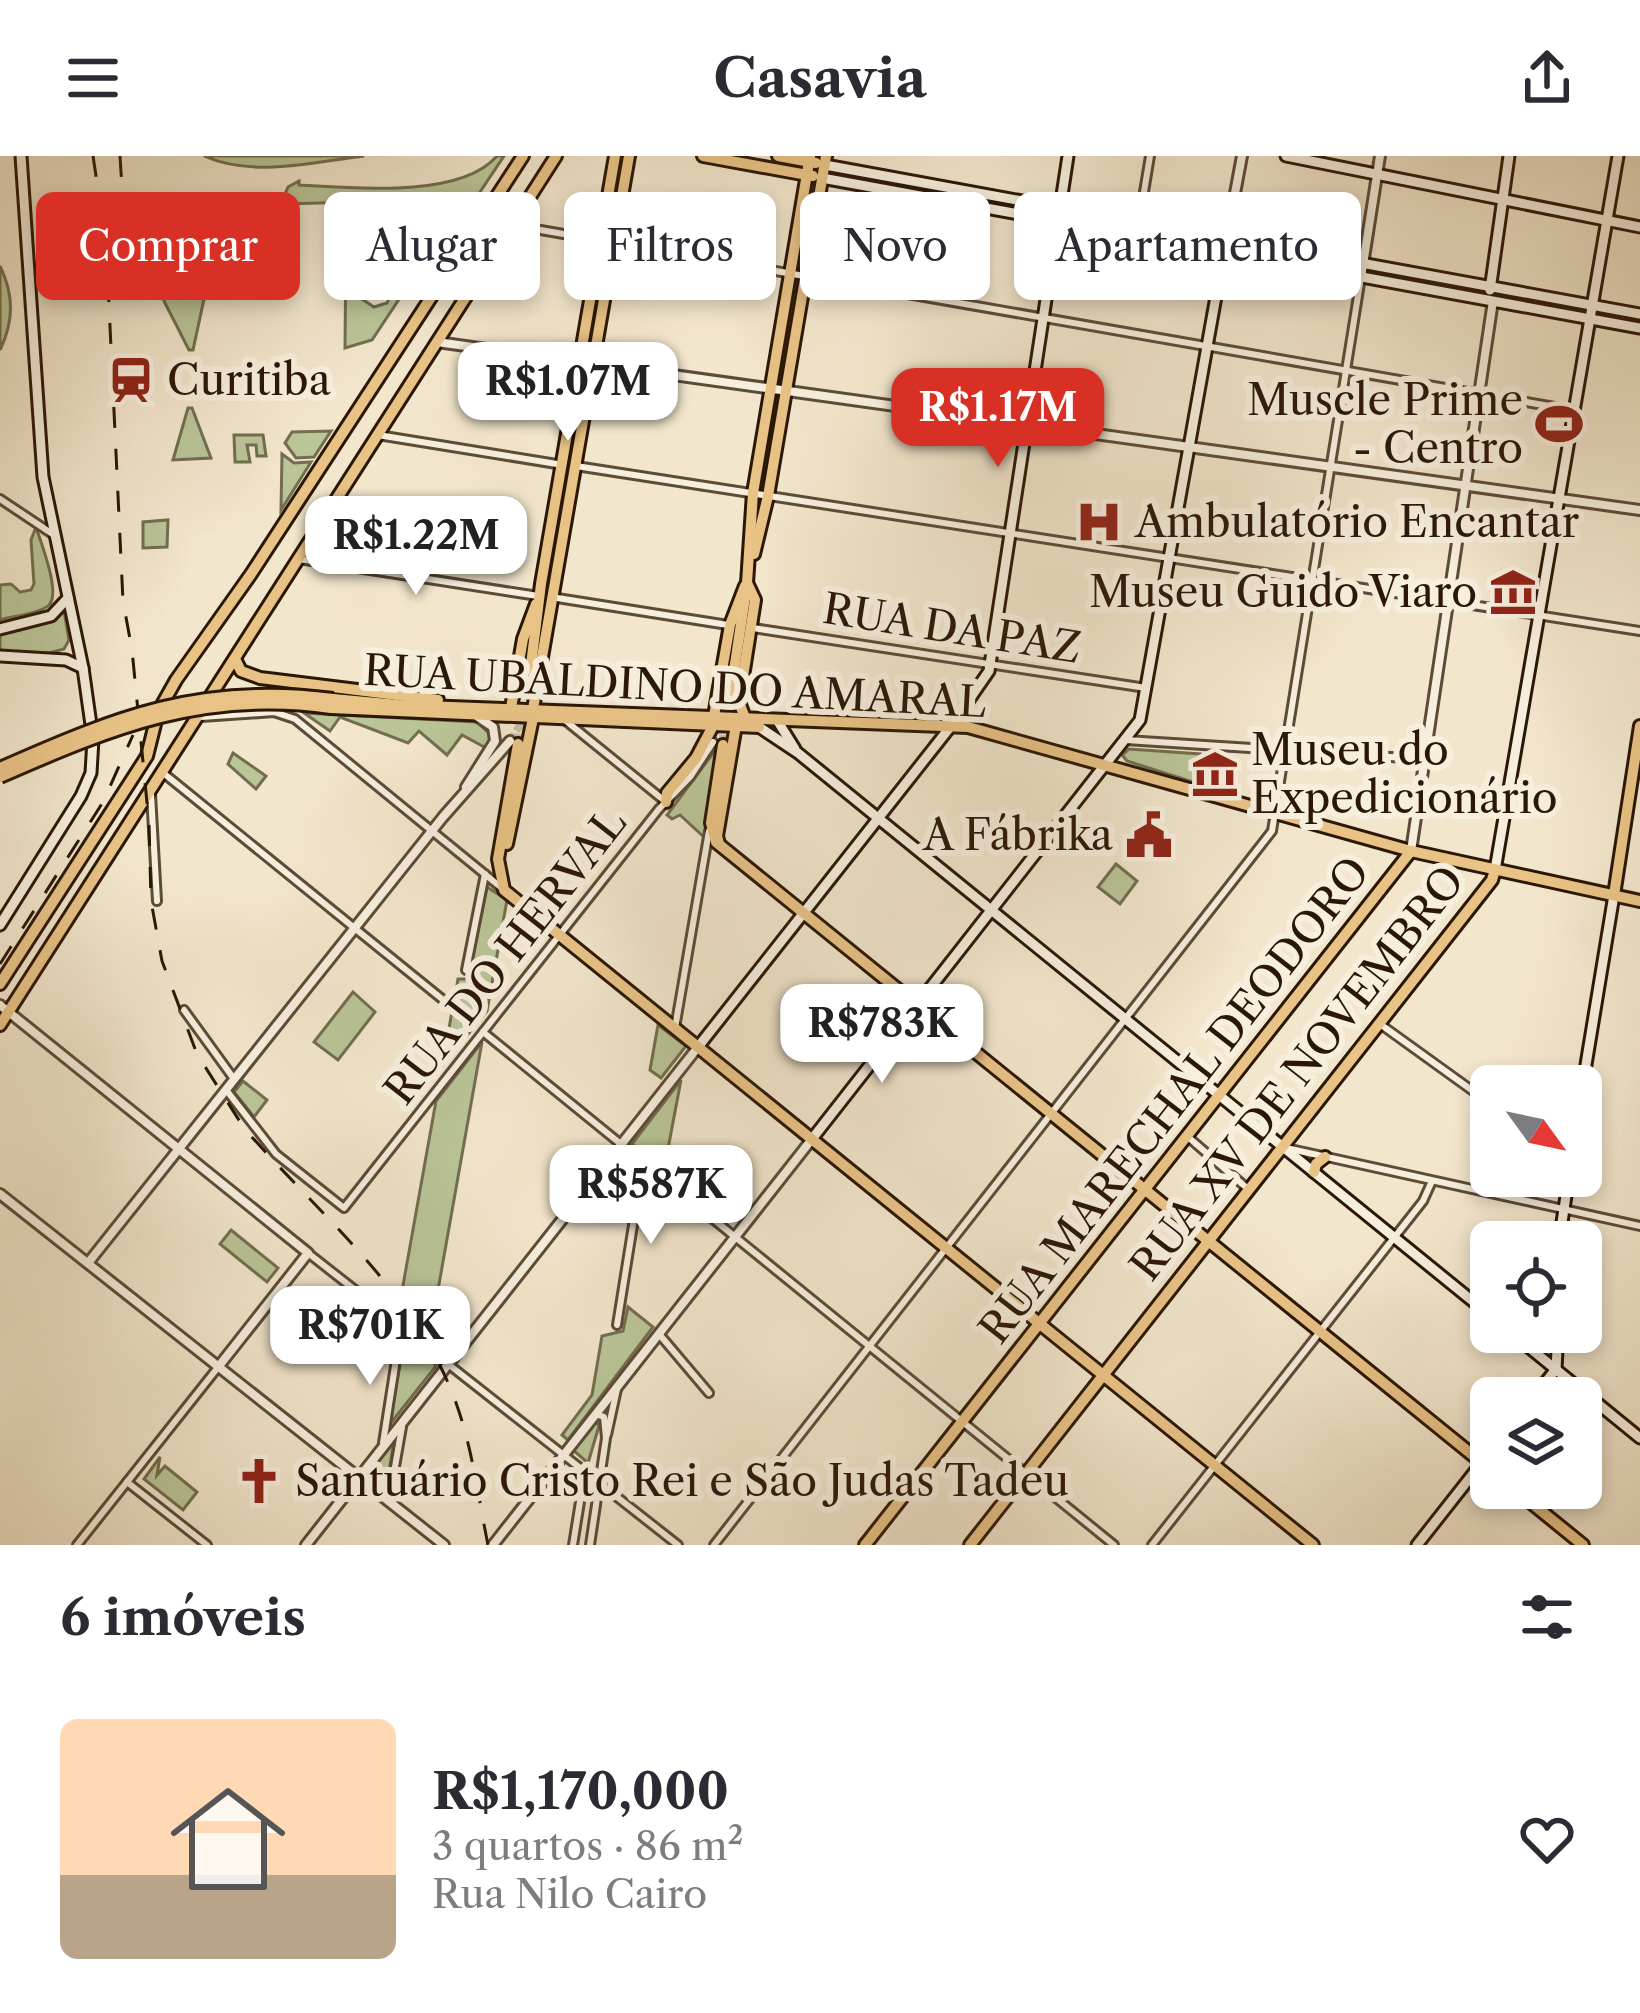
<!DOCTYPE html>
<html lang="pt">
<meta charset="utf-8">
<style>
:root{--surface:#fff;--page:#f7f7f7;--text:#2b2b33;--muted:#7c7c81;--line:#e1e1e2;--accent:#d93025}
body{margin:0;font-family:"Libre Caslon Text",serif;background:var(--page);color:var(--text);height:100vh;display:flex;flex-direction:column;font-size:45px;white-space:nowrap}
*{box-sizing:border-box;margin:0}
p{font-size:39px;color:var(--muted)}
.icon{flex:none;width:66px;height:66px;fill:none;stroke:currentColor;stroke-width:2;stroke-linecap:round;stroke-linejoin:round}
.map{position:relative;height:1389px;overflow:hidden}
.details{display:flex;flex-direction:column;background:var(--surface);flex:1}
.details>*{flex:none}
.banner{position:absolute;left:36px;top:36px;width:1569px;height:108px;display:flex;gap:24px}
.needle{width:78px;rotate:123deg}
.buttons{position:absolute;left:1470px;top:909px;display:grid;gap:24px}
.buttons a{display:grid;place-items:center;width:132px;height:132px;border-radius:18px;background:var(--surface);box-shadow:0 6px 18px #0003;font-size:60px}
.price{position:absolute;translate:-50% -102px;padding:0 27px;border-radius:24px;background:#fff;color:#222;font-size:39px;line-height:78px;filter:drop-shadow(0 3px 6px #0008)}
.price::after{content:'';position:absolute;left:50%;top:72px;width:36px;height:27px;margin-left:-18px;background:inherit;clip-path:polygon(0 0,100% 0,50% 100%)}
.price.on{background:var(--accent);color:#fff}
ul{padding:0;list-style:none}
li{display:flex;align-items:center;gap:36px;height:300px;padding:0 60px}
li+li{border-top:3px solid var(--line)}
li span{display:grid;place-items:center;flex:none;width:336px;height:240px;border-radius:18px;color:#555}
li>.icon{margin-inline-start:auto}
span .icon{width:144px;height:144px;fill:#fffc;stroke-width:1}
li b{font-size:51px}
h2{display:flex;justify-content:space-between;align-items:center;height:144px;padding:0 60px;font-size:51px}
.pill{padding:0 42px;border-radius:18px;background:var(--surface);box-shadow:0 6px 18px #0003;font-size:42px;line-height:108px}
.pill.on{background:var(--accent);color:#fff}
header{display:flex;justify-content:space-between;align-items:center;height:156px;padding:0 60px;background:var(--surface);font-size:54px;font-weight:700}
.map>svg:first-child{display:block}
.green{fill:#bac598;stroke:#726e4f;stroke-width:3;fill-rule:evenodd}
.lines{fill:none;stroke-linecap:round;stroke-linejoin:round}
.minor-tunnel{stroke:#cabda4;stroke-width:6;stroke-dasharray:6 3;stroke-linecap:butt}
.tertiary-tunnel{stroke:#cabda4;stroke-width:8;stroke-dasharray:8 4;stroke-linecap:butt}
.primary-tunnel{stroke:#cabda4;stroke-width:10;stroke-dasharray:10 5;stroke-linecap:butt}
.minor-casing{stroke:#5d4b38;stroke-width:12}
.tertiary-casing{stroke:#5d4b38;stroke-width:14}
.secondary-casing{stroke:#2b1706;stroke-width:15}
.primary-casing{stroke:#2b1706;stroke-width:16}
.minor{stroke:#f7efde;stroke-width:6}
.tertiary{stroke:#f7efde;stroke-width:8}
.secondary{stroke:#f7efde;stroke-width:9}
.primary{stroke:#e9c386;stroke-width:10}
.rail{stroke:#2b1706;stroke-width:3;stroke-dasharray:21 21;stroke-linecap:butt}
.primary-bridge-casing{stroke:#2b1706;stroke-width:16;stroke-linecap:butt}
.primary-bridge{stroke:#e9c386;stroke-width:10}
.labels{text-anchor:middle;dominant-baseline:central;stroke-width:12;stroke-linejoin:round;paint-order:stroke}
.poi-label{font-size:42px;fill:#2b1706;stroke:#f7efde;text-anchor:start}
.street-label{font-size:42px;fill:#2b1706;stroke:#f7efde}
</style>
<header><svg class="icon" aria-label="menu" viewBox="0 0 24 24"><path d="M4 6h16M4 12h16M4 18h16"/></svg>Casavia<svg class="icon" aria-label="share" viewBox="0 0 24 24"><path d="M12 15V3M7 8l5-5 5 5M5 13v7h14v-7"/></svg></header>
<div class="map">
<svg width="1640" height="1389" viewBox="0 0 1640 1389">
<rect width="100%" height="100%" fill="#f2e6cc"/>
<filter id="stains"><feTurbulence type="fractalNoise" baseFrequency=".00167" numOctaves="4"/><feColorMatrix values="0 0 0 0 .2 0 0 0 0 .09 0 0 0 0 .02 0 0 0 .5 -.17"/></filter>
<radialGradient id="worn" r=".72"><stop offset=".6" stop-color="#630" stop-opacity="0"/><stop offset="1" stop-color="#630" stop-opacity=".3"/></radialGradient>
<g class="green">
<path d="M204 0H364C314 6 253 22 204 0Z"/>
<path d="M497 0H504L474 45C446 50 430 40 404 41L403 45 281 48 288 31 299 25V29C351 32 460 43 497 0Z"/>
<path d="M838 11 970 36 986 52 836 23Z"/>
<path d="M1073 56 1217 82 1215 92 1071 67Z"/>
<path d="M201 75 204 143 193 194H189L164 145 162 77Z"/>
<path d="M440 75 441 80 372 184 345 192 346 88 350 82ZM377 120 387 124 391 138 387 147 374 151 362 143 360 132 367 123Z"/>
<path d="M0 110C14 139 14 165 0 194Z"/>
<path d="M188 252H192L211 302 173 304Z"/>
<path d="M331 275 314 301 296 302 285 287 292 276Z"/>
<path d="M234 279H263L266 300H257L256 289H247L250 306H235Z"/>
<path d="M282 298 294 307 311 306 281 354Z"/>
<path d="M168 364 167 391 143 392V366Z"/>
<path d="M36 371C41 387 61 437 49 449 39 458 13 460 0 464V429L11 428 20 436 31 434 34 428 31 384Z"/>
<path d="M64 455 69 484 64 493 49 497 0 495V477L49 464Z"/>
<path d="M304 557 477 566 492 580 486 592 462 579 447 599 419 575 408 587 340 561 330 575Z"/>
<path d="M720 588 704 681 680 659 672 663 667 659Z"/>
<path d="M1129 593 1200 598 1196 627 1127 605 1122 599Z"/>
<path d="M233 597 266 620 256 633 228 608Z"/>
<path d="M1116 708 1137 725 1120 748 1098 731Z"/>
<path d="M487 731 507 744 487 855 442 910 458 823H468Z"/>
<path d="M353 836 375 856 338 904 314 886Z"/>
<path d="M658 869 686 890 661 922 650 914Z"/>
<path d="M482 886 433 1162 455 1178 446 1191 402 1135 436 945Z"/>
<path d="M681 924 664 1014 632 988Z"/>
<path d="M243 925 267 944 254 961 234 936Z"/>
<path d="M231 1074 278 1112 267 1126 220 1088Z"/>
<path d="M393 1141 436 1210 390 1268 405 1176 381 1157Z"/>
<path d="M628 1151 653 1171 568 1284 562 1279 592 1239 602 1180 623 1175Z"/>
<path d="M595 1264 599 1270 588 1307 573 1294Z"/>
<path d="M394 1284 386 1336 366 1320Z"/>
<path d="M160 1301 157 1319 165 1310 197 1336 183 1354 144 1323Z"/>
</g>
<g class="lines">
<path class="minor-tunnel" d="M713 586 729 546"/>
<path class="tertiary-tunnel" d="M510 585 522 566"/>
<g class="primary-tunnel">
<path d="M518 588 528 533"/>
<path d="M723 589 730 541"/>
</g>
<defs>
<g id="minor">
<path d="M1139 66 1150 0"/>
<path d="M512 69 1572 254"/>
<path d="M378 279 563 309"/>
<path d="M576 310 1640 475"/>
<path d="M0 343 54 379"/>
<path d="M299 403 538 440"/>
<path d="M551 441 728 469"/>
<path d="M753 472 1146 532"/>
<path d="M201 561 274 556 295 563 503 733"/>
<path d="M566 565 666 646"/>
<path d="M1126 584 1422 603"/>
<path d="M162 616 447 847"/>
<path d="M151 638 157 745"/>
<path d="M466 814 485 718"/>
<path d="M184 854 234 923"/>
<path d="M1380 868 1491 948"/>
<path d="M675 872 709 675"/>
<path d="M483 876 1114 1389"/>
<path d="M227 935 276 998 344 1052 659 653 690 621 713 586"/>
<path d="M1188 981 1248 1033"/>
<path d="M1286 992 1640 1070"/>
<path d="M308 1097 378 1152"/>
<path d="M617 1169 643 1007"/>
<path d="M659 1178 709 1237"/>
<path d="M448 1208 678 1389"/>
<path d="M607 1279 617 1233"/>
<path d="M383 1287 400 1178"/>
<path d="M127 1326 207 1389"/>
<path d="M389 1345 402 1271"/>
<path d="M77 1389 219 1210"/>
<path d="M573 1389 585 1315"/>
<path d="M590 1389 606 1282 604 1261 596 1258"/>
<path d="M714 1389 1272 675 1361 121"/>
<path d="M1152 1389 1423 1045 1432 1025"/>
</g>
<g id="tertiary">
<path d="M1224 96 1242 0"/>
<path d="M1361 121 1380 0"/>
<path d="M437 186 1640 354"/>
<path d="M466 631 495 585 493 571 478 561"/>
<path d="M1411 695 1493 145"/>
<path d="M0 849 308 1097 219 1210"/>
<path d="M0 1038 444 1389"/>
<path d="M88 1107 443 661 510 585"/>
<path d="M306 1389 698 891"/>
<path d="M493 1389 812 983"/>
</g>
<g id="secondary">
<path d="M1286 0 1640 71"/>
<path d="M825 9 1640 158"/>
<path d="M822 22 1640 172"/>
<path d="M1490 134 1509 0"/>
<path d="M0 473 51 460 68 442"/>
<path d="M0 500 66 504 83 512"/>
<path d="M777 564 795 593"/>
<path d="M759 571 798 597 1491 1160"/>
<path d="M1495 714 1618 0"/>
<path d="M0 769 81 640 91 617 93 583 83 512 43 321 21 0"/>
<path d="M698 891 951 570 989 515 1068 0"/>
<path d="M1581 939 1614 739"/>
<path d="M812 983 1140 564 1224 96"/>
<path d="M1559 1086 1569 1020"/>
<path d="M1510 1176 1640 1282"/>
<path d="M1533 1242 1556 1213 1558 1176"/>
<path d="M1417 1389 1491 1295"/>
</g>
<g id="primary">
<path d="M703 0 813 20"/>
<path d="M778 0 816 7"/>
<path d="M754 398 768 340 826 0"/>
<path d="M235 503 241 515 260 522 438 544"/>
<path d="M528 533 541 428 615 0"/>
<path d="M730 541 747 428"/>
<path d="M333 543 398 549 968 571 1411 695 1640 745"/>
<path d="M331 552 759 571"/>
<path d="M511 552 523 483 536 448"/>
<path d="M533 553 629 0"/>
<path d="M714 560 730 469 745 430"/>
<path d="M745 562 739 546 755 444 747 427 753 337 810 0"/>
<path d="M518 588 498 703 504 734 1313 1389"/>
<path d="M723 589 711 667 716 686 1491 1314"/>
<path d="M666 646 667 637 696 602 714 568"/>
<path d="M507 688 533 562"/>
<path d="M719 688 717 680 736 569"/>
<path d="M1614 739 1640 570"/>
<path d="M0 828 147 600 158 556 176 524 251 418 523 0"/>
<path d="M0 869 556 0"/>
<path d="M1314 1016 1316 1008 1325 1001"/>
<path d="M1513 1332 1583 1389"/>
<path d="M865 1389 1411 695"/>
<path d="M970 1389 1492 724 1495 714"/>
</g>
</defs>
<use href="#minor" class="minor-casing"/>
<use href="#tertiary" class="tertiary-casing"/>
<use href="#secondary" class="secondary-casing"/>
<use href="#primary" class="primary-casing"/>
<use href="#minor" class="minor"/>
<use href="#tertiary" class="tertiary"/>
<use href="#secondary" class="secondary"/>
<use href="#primary" class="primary"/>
<g class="rail">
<path d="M93 0 106 86 123 445 132 494 149 667 151 745 162 805 197 898 244 972C314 1053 406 1128 449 1229 471 1280 477 1335 488 1389"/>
<path d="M120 0 126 96"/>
<path d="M0 808 103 646 133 579"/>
</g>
<defs>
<g id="primary-bridge">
<path d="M0 612C118 560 201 526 333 543"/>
<path d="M0 621C114 571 205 534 331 552"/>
</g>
</defs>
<use href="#primary-bridge" class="primary-bridge-casing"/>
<use href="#primary-bridge" class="primary-bridge"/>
</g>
<defs>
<symbol id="station-bare" viewBox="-9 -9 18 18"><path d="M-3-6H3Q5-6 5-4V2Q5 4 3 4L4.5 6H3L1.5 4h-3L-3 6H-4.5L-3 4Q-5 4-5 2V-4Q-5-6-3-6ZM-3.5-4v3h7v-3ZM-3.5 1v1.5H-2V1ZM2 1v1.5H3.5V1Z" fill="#8f2418" stroke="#f7efde" stroke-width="2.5" paint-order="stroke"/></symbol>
<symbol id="stadium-bare" viewBox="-9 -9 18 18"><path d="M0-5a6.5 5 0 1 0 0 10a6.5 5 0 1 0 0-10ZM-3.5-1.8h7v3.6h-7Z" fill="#8f2418" stroke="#f7efde" stroke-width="2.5" paint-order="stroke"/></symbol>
<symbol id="hospital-bare" viewBox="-9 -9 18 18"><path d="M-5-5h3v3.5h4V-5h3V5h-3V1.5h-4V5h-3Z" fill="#8f2418" stroke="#f7efde" stroke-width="2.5" paint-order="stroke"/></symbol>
<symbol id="museum-bare" viewBox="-9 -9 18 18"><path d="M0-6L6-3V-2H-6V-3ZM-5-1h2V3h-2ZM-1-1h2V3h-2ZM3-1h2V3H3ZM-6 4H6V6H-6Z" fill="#8f2418" stroke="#f7efde" stroke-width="2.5" paint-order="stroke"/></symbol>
<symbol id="civic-bare" viewBox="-9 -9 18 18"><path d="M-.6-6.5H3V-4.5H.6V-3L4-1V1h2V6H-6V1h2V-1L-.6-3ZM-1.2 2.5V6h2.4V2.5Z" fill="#8f2418" stroke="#f7efde" stroke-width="2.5" paint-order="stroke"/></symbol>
<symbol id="church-bare" viewBox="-9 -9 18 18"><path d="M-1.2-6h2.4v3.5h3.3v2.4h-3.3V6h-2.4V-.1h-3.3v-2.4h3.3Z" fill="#8f2418" stroke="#f7efde" stroke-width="2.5" paint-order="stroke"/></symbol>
</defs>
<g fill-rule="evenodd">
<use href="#station-bare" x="98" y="191" width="66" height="66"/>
<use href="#stadium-bare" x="1526" y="235" width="66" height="66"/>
<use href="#hospital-bare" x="1066" y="333" width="66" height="66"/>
<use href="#museum-bare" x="1480" y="403" width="66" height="66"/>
<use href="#museum-bare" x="1182" y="585" width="66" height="66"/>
<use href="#civic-bare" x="1116" y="646" width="66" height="66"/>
<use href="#church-bare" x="226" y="1292" width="66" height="66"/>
</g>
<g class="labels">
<g class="poi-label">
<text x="167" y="224">Curitiba</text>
<text x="1523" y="244" text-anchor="end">Muscle Prime<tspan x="1523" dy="48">- Centro</tspan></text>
<text x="1135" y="366">Ambulatório Encantar</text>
<text x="1477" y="436" text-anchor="end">Museu Guido Viaro</text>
<text x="1251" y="594">Museu do<tspan x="1251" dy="48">Expedicionário</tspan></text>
<text x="1113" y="679" text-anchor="end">A Fábrika</text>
<text x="295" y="1325">Santuário Cristo Rei e São Judas Tadeu</text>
</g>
<g class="street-label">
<text transform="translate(952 472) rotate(9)">RUA DA PAZ</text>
<text transform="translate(675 530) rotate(3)">RUA UBALDINO DO AMARAL</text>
<text transform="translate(505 800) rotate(-52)">RUA DO HERVAL</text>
<text transform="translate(1297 917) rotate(-52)">RUA XV DE NOVEMBRO</text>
<text transform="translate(1174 944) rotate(-52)">RUA MARECHAL DEODORO</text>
</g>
</g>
<rect width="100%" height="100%" filter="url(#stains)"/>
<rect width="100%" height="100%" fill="url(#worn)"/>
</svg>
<div class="buttons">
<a><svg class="needle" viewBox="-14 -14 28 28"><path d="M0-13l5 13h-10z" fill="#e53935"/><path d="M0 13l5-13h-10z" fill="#7c7c81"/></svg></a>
<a><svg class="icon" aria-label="locate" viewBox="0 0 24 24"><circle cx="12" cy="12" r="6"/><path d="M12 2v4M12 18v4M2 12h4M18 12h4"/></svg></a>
<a><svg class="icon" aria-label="layers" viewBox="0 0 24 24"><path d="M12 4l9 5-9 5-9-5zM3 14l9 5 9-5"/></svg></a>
</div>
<b class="price" style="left:568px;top:288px">R$1.07M</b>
<b class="price on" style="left:998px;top:314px">R$1.17M</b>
<b class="price" style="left:416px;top:442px">R$1.22M</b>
<b class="price" style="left:882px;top:930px">R$783K</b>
<b class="price" style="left:651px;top:1091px">R$587K</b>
<b class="price" style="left:370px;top:1232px">R$701K</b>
<div class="banner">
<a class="pill on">Comprar</a>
<a class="pill">Alugar</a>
<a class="pill">Filtros</a>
<a class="pill">Novo</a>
<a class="pill">Apartamento</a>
</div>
</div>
<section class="details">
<h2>6 imóveis<svg class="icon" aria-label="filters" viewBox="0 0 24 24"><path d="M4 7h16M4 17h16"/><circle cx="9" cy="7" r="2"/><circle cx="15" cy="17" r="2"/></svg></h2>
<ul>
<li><span style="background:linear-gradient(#ffd9b3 65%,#b9a48a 0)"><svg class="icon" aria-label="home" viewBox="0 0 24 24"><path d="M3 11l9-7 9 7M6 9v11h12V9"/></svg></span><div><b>R$1,170,000</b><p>3 quartos · 86 m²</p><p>Rua Nilo Cairo</p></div><svg class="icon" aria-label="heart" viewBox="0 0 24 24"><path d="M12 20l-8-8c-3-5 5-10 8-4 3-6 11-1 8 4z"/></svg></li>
</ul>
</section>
